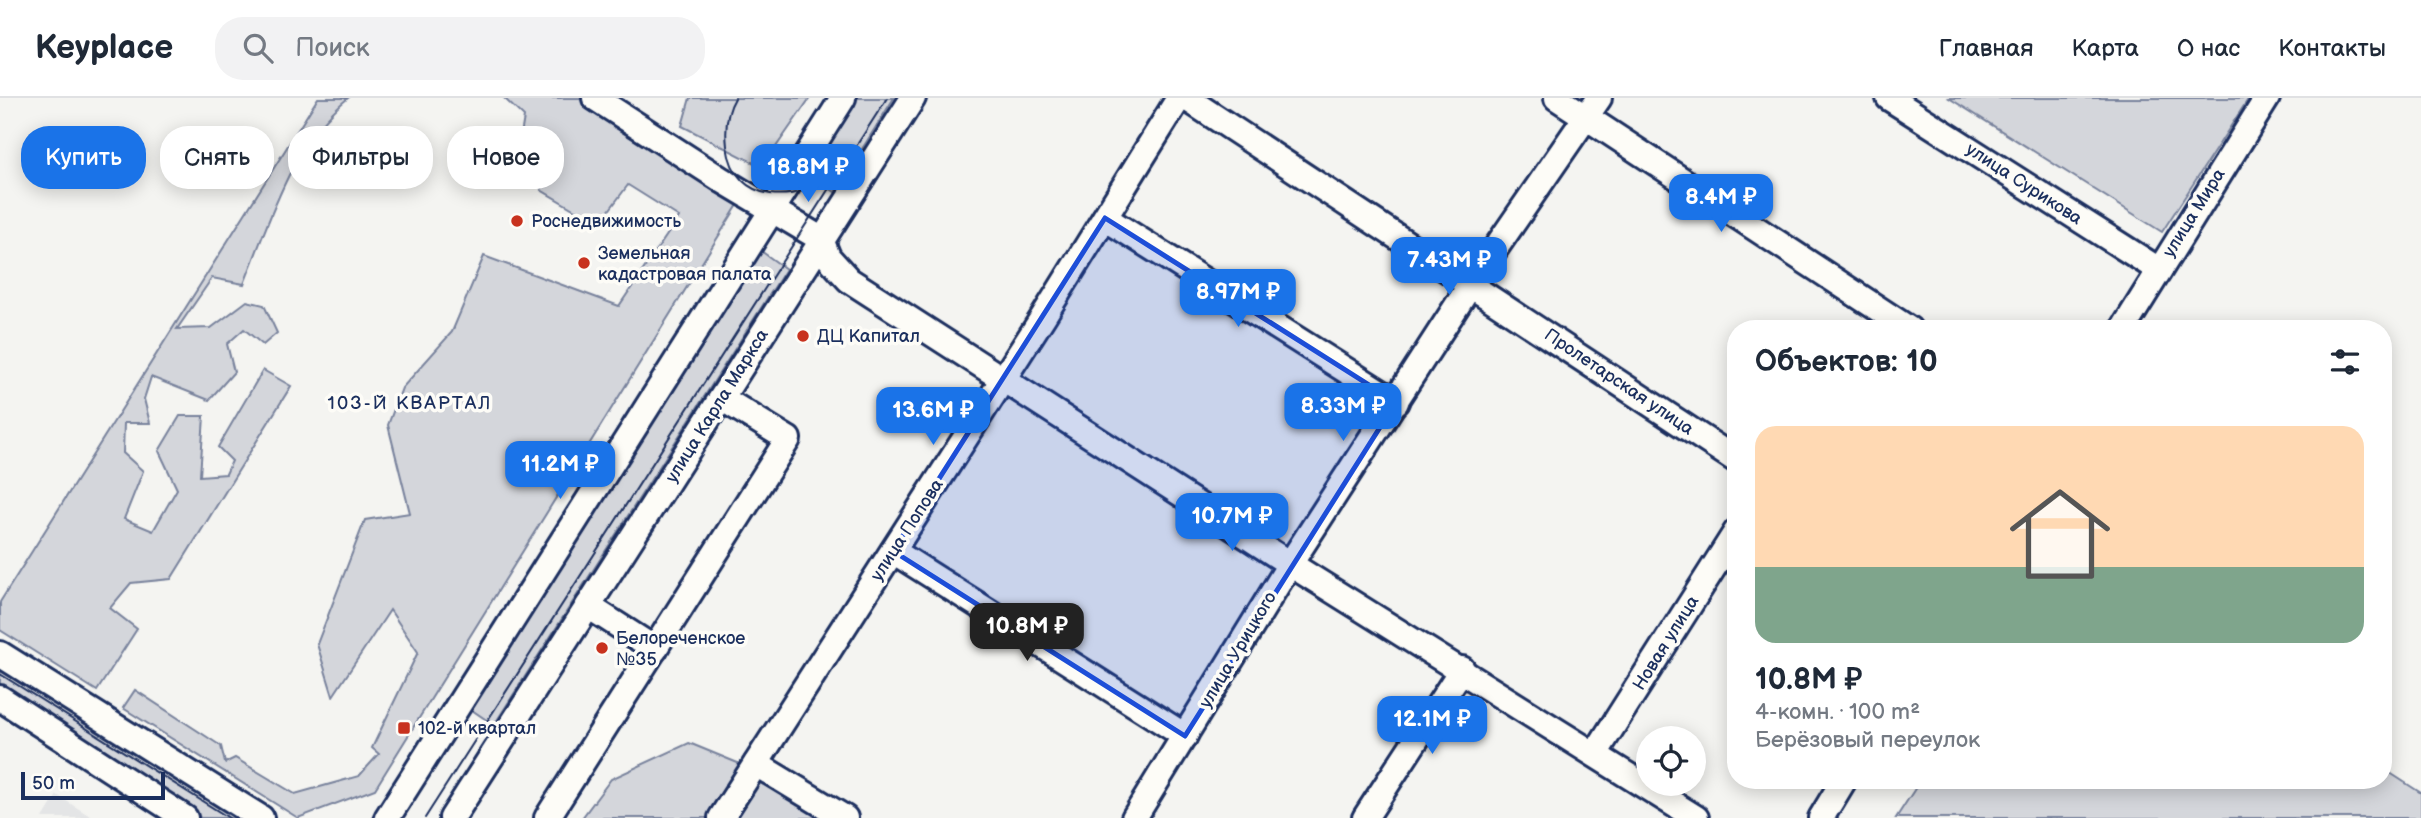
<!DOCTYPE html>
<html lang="ru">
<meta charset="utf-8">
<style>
:root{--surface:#fff;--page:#f2f2f3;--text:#1f2937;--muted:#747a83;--line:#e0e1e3;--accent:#1a73e8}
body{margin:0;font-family:"Balsamiq Sans",sans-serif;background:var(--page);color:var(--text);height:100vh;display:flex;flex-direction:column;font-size:26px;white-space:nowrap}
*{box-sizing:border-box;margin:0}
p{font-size:23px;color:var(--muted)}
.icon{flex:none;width:38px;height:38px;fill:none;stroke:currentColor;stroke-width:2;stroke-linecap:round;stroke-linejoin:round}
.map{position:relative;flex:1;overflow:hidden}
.side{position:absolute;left:1727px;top:222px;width:665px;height:469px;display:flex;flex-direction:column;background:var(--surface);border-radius:28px;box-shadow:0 4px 18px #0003}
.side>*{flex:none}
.hud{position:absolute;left:21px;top:28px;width:665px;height:63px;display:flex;gap:14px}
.controls{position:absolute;left:1636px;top:628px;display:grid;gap:14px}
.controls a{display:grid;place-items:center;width:70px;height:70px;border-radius:50%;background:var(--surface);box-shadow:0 4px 18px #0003;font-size:35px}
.scale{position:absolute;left:21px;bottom:18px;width:144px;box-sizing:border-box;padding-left:7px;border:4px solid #1b2f5e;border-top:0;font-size:19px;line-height:24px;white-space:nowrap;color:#1b2f5e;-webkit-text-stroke:5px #fdfcf7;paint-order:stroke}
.price{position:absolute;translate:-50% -60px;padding:0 16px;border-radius:14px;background:var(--accent);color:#fff;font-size:23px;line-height:46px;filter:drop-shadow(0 2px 4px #0008)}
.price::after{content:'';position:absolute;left:50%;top:42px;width:21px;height:16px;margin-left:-10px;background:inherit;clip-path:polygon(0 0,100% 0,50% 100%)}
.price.on{background:#222;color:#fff}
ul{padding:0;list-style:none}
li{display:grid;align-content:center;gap:14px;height:371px;padding:0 28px}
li+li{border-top:2px solid var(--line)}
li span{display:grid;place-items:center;height:217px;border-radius:21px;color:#555}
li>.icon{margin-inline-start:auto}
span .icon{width:126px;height:126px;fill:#fffc;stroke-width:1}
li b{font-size:30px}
h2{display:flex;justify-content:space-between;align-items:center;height:84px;padding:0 28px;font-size:30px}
.chip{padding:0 24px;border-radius:28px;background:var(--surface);box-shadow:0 4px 18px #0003;font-size:24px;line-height:63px}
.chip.on{background:var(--accent);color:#fff}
header{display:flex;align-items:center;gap:42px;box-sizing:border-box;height:98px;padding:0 35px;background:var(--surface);border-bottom:2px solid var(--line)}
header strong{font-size:33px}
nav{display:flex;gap:38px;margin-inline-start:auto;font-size:24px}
.search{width:490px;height:63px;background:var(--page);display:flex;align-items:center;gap:18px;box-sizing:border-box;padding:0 24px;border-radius:28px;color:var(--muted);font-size:26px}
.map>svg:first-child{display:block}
.built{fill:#e4e5e6}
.green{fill:#d4d6db;stroke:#78829c;stroke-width:2}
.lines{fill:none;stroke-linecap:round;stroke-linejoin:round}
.minor-casing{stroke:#1b2f5e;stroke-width:30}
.minor{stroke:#fdfcf7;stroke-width:24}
.tram{stroke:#1b2f5e;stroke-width:2}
.marked{fill:#1d4ed8;fill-opacity:0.2;stroke:#1d4ed8;stroke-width:5;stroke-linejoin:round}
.poi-dot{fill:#c8321e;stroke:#fdfcf7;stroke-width:2.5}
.labels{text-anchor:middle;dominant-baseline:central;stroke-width:7;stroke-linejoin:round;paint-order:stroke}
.street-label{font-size:18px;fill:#1b2f5e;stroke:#fdfcf7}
.poi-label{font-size:18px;fill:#1b2f5e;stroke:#fdfcf7;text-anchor:start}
.neighbourhood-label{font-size:19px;letter-spacing:2px;fill:#1b2f5e;stroke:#fdfcf7}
</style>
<header>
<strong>Keyplace</strong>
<div class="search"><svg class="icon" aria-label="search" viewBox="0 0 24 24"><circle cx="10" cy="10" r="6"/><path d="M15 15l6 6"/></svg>Поиск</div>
<nav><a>Главная</a><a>Карта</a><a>О нас</a><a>Контакты</a></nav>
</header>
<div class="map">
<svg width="2421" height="720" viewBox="0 0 2421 720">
<rect width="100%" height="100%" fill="#f4f4f1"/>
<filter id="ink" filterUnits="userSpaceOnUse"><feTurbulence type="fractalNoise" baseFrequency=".0143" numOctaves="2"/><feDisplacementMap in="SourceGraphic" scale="14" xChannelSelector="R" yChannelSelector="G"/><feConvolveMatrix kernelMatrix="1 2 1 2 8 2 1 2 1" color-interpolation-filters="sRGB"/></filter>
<g filter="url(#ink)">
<path class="built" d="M57 697 93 720H43Z"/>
<g class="green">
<path d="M318 0H348C291 47 271 119 244 186L212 180 177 231 211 230 247 203 264 207 277 235 263 247 244 231 227 246 234 274 209 302 151 279 144 301 150 325H124L123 355 143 373 124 421 153 433 177 391 159 353 180 318H204L200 378 226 376 232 363 218 349 263 272 291 288 171 481 131 485 110 510 137 531 97 593 0 532V504Z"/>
<path d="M504 0H583L741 102 375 691 298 720 123 610 135 592 221 648 225 665 235 660 295 696 359 678 379 656 372 650 418 554 390 512 333 598 317 546 365 422 410 415 388 327 402 290 452 234 484 158 619 208 679 119 628 87 599 126 541 92 554 58 521 37 524 19Z"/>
<path d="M690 0H810L762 69 682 28Z"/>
<path d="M858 0H894L835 94 808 76Z"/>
<path d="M1949 0H2249L2162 134Z"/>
<path d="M761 153 786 171 494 627 466 608Z"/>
<path d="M0 565 246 720H201L0 593Z"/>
<path d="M689 645 745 668 835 720H582L611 681Z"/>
<path d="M2384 671 2421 695V720H1896L1920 683 2384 682Z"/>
</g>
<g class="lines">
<defs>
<g id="minor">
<path d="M595 0 722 82 821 141 828 159 849 182 1290 466 1696 720"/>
<path d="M1186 0 1736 362"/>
<path d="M1557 0 1909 231"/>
<path d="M1889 0 2159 172"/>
<path d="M1105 120 1396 304"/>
<path d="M2123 231 2267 0"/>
<path d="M893 453 1185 638"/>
<path d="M588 508 655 551"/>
<path d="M0 556 261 720"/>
<path d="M0 600 185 720"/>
<path d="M1595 656 1736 434"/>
<path d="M756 666 845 720"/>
<path d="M387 720 843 0"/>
<path d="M452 720C606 480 760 241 913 0"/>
<path d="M547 720 788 341 723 301"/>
<path d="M721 720 1043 219 1179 0"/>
<path d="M1134 720 1290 466 1471 186 1599 0"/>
<path d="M1365 720 1462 571"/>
<path d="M1821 720 1844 682"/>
</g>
</defs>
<use href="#minor" class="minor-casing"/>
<use href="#minor" class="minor"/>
<g class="tram">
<path d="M735 0C726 15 725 31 727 48 735 109 798 106 837 75"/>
<path d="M0 576 229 720"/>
<path d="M425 720 887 0"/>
</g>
</g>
</g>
<path class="marked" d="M1105 120 1396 304 1185 638 893 453Z"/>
<g class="poi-dot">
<circle cx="517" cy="123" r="7"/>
<circle cx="584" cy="165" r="7"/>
<circle cx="803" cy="238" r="7"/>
<circle cx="602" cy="550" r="7"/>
<rect x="397" y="623" width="14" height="14" rx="3.5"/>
</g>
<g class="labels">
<g class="street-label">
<text transform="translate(2024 86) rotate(33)">улица Сурикова</text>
<text transform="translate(2194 115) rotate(-58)">улица Мира</text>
<text transform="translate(1619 284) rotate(34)">Пролетарская улица</text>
<text transform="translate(717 308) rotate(-58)">улица Карла Маркса</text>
<text transform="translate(907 432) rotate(-57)">улица Попова</text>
<text transform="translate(1666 545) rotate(-58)">Новая улица</text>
<text transform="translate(1238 552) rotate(-59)">улица Урицкого</text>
</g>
<g class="poi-label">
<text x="531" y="123">Роснедвижимость</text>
<text x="598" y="155">Земельная<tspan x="598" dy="21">кадастровая палата</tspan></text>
<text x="817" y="238">ДЦ Капитал</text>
<text x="616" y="540">Белореченское<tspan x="616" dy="21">№35</tspan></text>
<text x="418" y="630">102-й квартал</text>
</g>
<g class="neighbourhood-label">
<text x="410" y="305">103-Й КВАРТАЛ</text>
</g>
</g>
</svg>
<div class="controls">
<a><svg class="icon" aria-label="locate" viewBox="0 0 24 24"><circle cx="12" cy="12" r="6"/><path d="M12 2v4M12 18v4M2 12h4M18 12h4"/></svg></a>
</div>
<div class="scale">50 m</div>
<b class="price" style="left:808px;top:106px">18.8M ₽</b>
<b class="price" style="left:1721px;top:136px">8.4M ₽</b>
<b class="price" style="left:1449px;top:199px">7.43M ₽</b>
<b class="price" style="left:1238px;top:231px">8.97M ₽</b>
<b class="price" style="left:1343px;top:345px">8.33M ₽</b>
<b class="price" style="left:933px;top:349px">13.6M ₽</b>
<b class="price" style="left:560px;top:403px">11.2M ₽</b>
<b class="price" style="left:1232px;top:455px">10.7M ₽</b>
<b class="price on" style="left:1027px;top:565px">10.8M ₽</b>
<b class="price" style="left:1432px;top:658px">12.1M ₽</b>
<div class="hud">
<a class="chip on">Купить</a>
<a class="chip">Снять</a>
<a class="chip">Фильтры</a>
<a class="chip">Новое</a>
</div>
<section class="side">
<h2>Объектов: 10<svg class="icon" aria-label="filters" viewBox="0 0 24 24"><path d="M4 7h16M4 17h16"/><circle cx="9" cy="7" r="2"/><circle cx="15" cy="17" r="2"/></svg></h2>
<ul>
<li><span style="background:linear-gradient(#ffd9b3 65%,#7fa58c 0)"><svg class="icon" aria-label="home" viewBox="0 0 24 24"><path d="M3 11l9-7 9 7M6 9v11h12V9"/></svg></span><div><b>10.8M ₽</b><p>4-комн. · 100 m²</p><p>Берёзовый переулок</p></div></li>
</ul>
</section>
</div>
